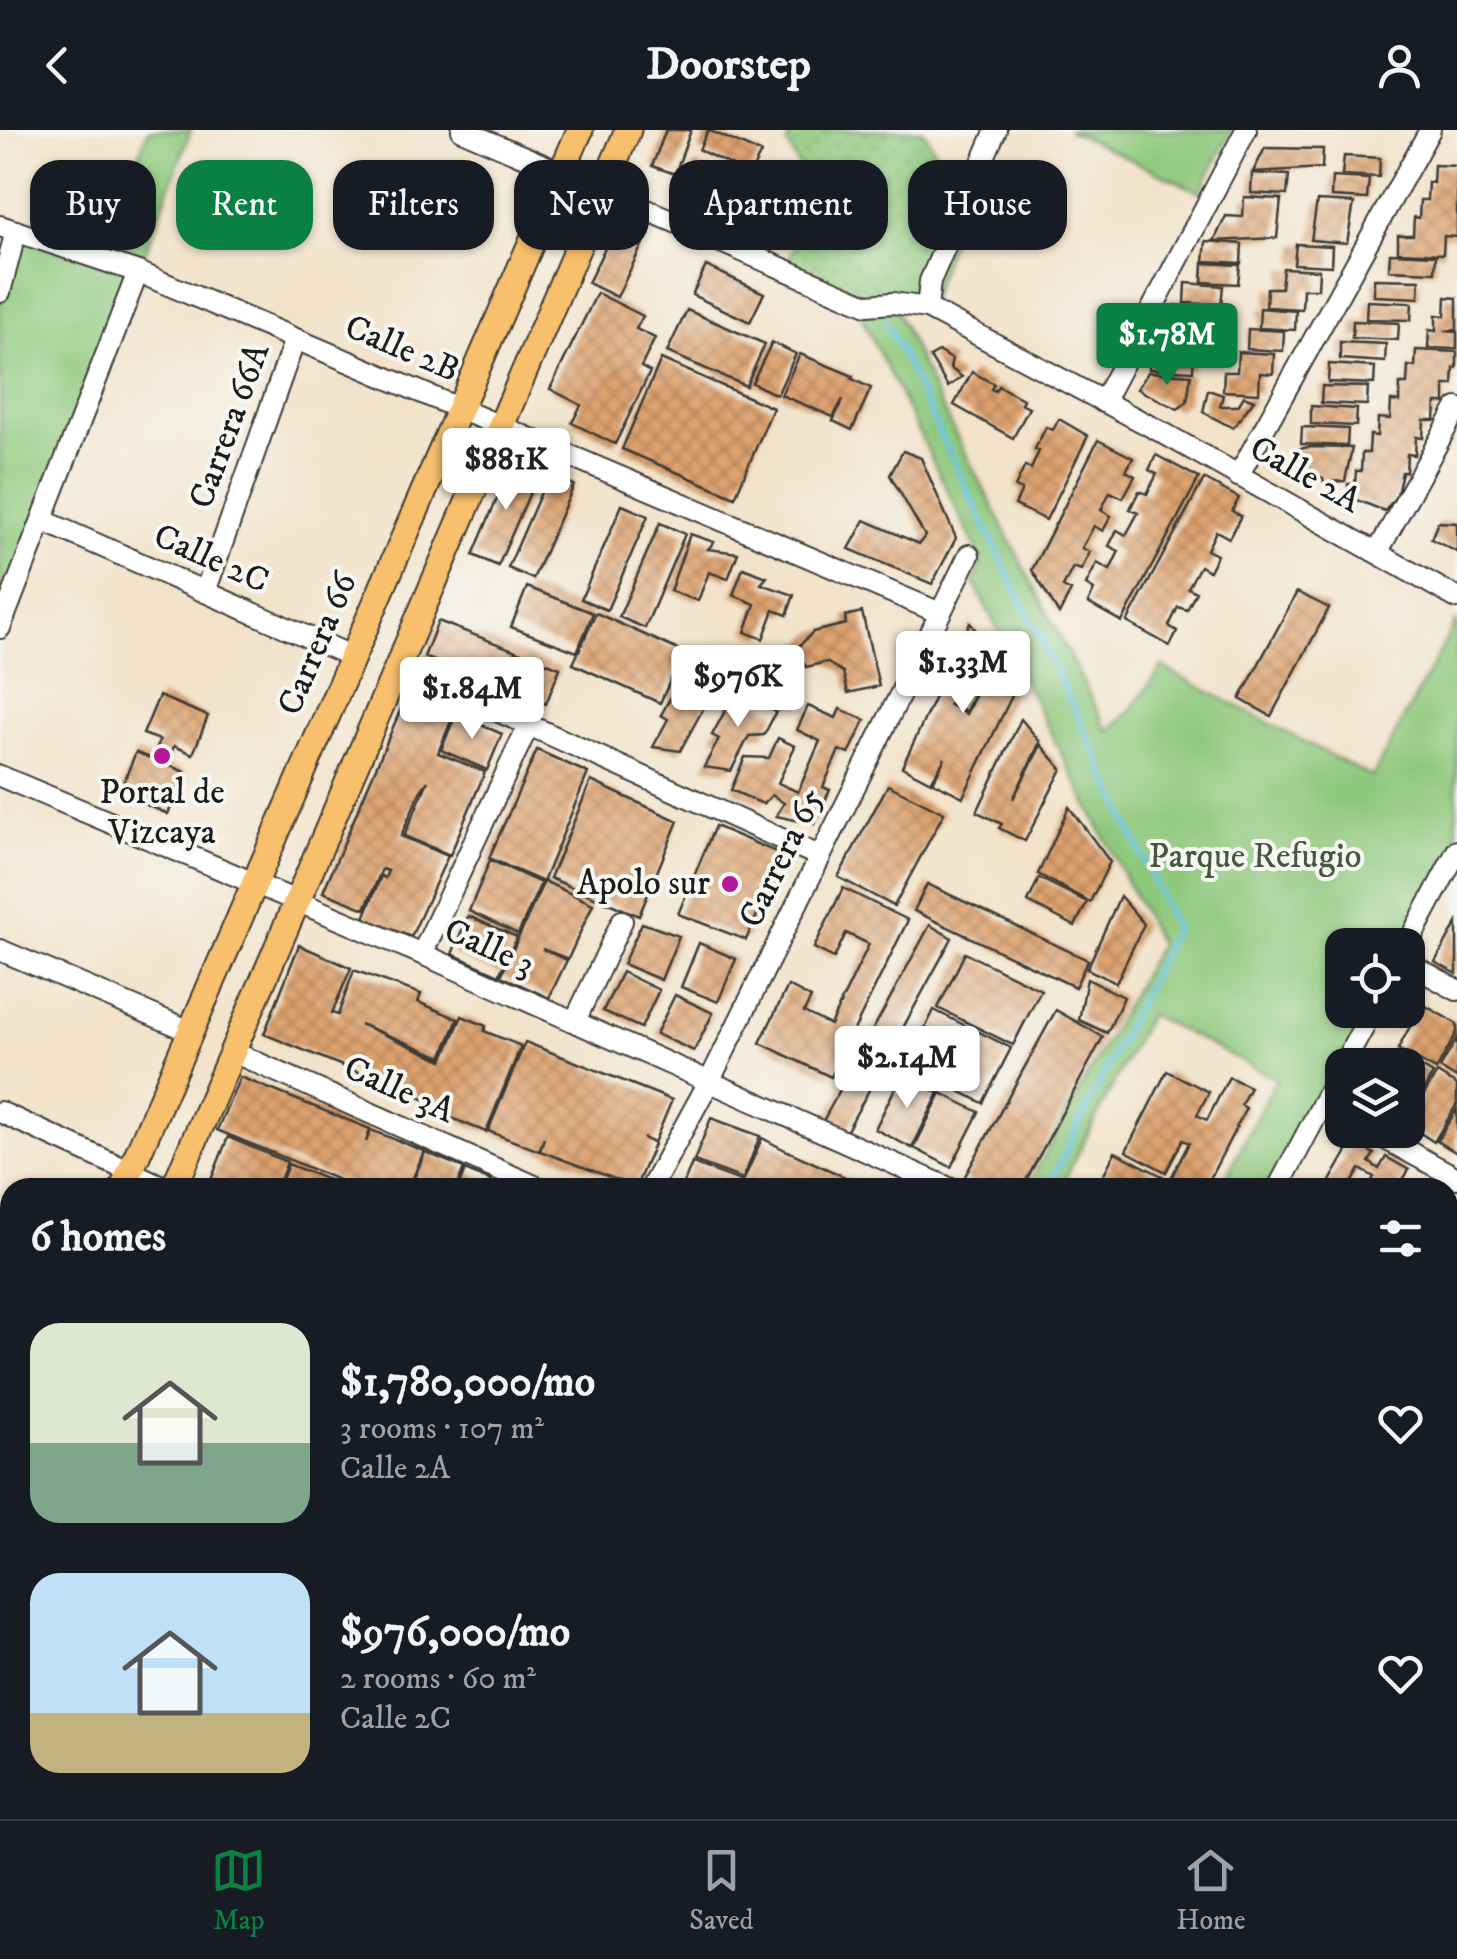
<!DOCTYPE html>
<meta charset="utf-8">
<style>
:root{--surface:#171b24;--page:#242831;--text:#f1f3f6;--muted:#9ea1a6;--line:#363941;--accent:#0b8043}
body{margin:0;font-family:"IM FELL DW Pica",serif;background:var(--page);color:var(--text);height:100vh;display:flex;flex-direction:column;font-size:38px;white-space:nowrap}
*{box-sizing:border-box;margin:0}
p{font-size:32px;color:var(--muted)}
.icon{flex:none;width:55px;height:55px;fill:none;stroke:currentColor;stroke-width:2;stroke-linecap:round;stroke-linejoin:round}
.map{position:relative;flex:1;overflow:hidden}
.panel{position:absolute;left:0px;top:1048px;width:1458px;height:642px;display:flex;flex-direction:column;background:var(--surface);border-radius:30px 30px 0 0;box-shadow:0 2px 8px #0004}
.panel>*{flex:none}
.top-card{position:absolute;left:30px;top:30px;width:1398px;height:90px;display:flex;gap:20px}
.tools{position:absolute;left:1325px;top:798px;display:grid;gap:20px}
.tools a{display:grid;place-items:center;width:100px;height:100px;border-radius:20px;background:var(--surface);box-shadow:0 2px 8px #0004;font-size:50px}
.price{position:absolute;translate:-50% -85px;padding:0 22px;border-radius:10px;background:#fff;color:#222;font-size:32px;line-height:65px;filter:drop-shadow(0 2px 5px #0008)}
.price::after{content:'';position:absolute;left:50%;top:60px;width:30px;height:22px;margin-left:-15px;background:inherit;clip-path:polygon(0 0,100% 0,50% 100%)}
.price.active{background:var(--accent);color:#fff}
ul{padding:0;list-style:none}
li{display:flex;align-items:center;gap:30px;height:250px;padding:0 30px}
li span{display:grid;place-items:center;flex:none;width:280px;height:200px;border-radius:30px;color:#555}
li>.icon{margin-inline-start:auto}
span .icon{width:120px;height:120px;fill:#fffc;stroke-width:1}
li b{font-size:42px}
h2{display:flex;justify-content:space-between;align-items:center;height:120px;padding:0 30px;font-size:42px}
.chip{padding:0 35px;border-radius:30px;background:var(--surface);box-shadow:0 2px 8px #0004;font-size:35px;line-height:90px}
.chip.active{background:var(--accent);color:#fff}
header{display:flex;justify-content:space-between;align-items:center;height:130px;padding:0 30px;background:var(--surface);font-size:45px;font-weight:700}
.tabs{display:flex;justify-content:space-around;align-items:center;height:140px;border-top:2px solid var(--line);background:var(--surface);font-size:28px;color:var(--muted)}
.tabs a{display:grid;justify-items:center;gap:5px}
.tabs .active{color:var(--accent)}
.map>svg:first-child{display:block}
.grass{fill:url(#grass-dots);stroke:#55724c;stroke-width:2.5}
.park{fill:#8ec87c;stroke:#55724c;stroke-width:2.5}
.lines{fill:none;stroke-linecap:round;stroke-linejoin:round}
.stream{stroke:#6ac5e8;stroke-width:5}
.building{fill:url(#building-cross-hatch)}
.minor-casing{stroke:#3c3a36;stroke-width:24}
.major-casing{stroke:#3c3a36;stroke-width:29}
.minor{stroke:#fff;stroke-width:20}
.major{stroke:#f8bf6c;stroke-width:25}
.poi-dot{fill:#b5179e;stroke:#f6f6f2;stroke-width:4}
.labels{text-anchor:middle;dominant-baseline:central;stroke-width:8;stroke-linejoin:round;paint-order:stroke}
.street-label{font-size:35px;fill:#1c1c1c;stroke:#f6f6f2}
.poi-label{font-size:35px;fill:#1c1c1c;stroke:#f6f6f2}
.park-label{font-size:35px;fill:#44583e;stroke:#f6f6f2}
</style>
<header><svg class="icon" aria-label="back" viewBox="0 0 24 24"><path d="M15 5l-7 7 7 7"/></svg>Doorstep<svg class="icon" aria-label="person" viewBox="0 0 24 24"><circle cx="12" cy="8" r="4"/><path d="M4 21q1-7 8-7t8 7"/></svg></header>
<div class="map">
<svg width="1457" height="1689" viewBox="0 0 1457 1689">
<defs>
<pattern id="grass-dots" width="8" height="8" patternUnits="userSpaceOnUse" patternTransform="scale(2.5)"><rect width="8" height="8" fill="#8ec87c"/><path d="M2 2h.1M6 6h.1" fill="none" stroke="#7aab6b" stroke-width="1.8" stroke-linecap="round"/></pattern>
<pattern id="building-cross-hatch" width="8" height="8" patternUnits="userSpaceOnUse" patternTransform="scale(2.5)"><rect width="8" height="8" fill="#dea36f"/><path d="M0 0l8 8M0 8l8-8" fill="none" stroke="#b3845a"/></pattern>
</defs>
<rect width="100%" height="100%" fill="#f6f6f2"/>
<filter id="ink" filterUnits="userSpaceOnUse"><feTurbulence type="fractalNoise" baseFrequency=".01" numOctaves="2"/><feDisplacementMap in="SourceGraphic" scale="20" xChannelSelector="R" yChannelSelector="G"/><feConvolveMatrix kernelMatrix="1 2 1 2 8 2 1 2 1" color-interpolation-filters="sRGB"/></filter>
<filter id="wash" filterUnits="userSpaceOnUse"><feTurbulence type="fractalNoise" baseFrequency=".0048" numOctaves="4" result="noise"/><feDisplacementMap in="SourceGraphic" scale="40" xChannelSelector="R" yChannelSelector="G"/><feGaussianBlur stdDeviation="2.25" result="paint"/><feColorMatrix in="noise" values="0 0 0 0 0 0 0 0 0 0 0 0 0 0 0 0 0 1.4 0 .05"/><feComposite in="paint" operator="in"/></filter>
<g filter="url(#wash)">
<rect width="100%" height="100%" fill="#f2e3ca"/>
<path class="grass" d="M792 0H923L965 71 927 178 867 175 785 138 815 68 787 13Z"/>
<g class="park">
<path d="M148 0H191L44 391 0 498V162L16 101 101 128Z"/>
<path d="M1068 0H1232L1200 62Z"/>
<path d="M852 168 893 173 935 264 1108 601 1130 582 1162 537 1372 647 1457 490V721L1407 815H1342V880H1373L1278 1057H1221L1276 949 1149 884 1061 1057H1027L1159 814 974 453 981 428Z"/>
</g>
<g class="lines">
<g class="stream">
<path d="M886 192 1098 628 1175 798 1048 1058"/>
<path d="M704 1689 710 1680"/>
</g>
</g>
<g id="blocks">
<g class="building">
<path d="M666 0H691L675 44 652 36Z"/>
<path d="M708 0 761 23 750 44 699 20Z"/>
<path d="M1265 18 1323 19 1322 38 1253 42Z"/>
<path d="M1344 26 1380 28 1379 47 1342 45Z"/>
<path d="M694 35 795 77 785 99 685 57Z"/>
<path d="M1434 35 1457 36V107L1444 106 1443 124 1398 122V105H1413L1414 87 1419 88 1420 70H1427L1428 52 1433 53Z"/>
<path d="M1252 43 1289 45 1287 65 1251 63Z"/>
<path d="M1332 47 1369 49 1367 69 1331 67Z"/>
<path d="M1244 67 1281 69 1277 108 1214 111 1226 86 1243 87Z"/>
<path d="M1317 71 1354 73 1347 113 1311 110Z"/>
<path d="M616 95 645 109 617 167 588 153Z"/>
<path d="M1206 111 1242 114 1241 133 1204 131Z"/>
<path d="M1296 114 1332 116 1331 136 1294 134Z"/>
<path d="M1390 123 1436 125 1435 142 1389 140Z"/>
<path d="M1203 133 1240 135 1238 154 1202 152Z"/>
<path d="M706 136 764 163 750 192 692 165Z"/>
<path d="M1283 138 1319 140 1318 159H1303L1302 179 1266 177 1267 158H1281Z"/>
<path d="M1374 149 1420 150 1419 168 1374 166Z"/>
<path d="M1186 153 1223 156 1221 175 1185 173Z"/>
<path d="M597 163 643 186 636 199 655 208 641 237 650 242 615 314 572 293 581 275 550 259Z"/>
<path d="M1446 167 1457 168V200L1444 201 1457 202V219L1428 218 1429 200 1436 201V185L1445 186Z"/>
<path d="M1367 171 1412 173 1411 190 1366 189Z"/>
<path d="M1175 175 1211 178 1210 197 1174 195Z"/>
<path d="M1260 178 1296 181 1295 200 1259 198Z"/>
<path d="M687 180 765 214 746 256 667 222Z"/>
<path d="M1353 191 1399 193 1398 210 1352 208Z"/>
<path d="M1248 199 1284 201 1283 221 1247 219Z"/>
<path d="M1170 201 1195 202 1193 241 1149 239V222L1169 223Z"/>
<path d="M772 212 796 224 777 265 752 253Z"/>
<path d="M1340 212 1386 214 1385 232 1340 229Z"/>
<path d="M1416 220 1457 222V238H1454L1453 255H1445V273H1436L1435 290H1424L1423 308 1416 307 1415 325 1407 324 1406 342H1402L1397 365 1385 381 1354 369 1348 363V354H1355L1356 341H1361L1362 323H1369L1370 305 1377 306 1378 288 1390 289 1391 271 1399 272 1400 254H1407L1408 236 1415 237Z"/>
<path d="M939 222 952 229 950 238 962 247 948 257 930 227Z"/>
<path d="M1238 222 1274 224 1273 244 1260 243 1259 263 1223 261 1224 242H1237Z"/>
<path d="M800 224 853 246 852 249 871 258 852 300 833 291 843 269 833 287 781 265Z"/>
<path d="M661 229 773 278 735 367 622 319Z"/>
<path d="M1329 234 1375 237 1374 254 1328 252Z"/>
<path d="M972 242 994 254 991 259 995 261 998 256 1023 269 1021 274 1029 278 1013 308 954 275Z"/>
<path d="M1148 242 1191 245 1187 272 1178 279 1137 259Z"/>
<path d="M1322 256 1368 257 1367 275 1321 273Z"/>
<path d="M1208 260 1223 265 1220 276H1238L1244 266 1254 270 1233 298 1203 282Z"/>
<path d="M1311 276 1357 279 1356 296 1311 294Z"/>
<path d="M1059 289 1088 306 1046 390 1015 375 1022 360 1015 357 1025 336 1031 339 1039 321 1035 319 1046 297 1053 300Z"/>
<path d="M1302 297 1348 299 1347 316 1301 314Z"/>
<path d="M1098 310 1133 328 1126 341 1135 346 1123 368 1110 362 1101 380 1111 386 1103 401 1094 396 1082 418 1090 422 1081 440 1073 437 1063 457 1071 461 1059 484 1032 440Z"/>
<path d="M1309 317 1352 318 1345 351 1324 352 1323 348 1294 333V320Z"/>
<path d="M903 321 921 328 956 408 932 454 849 419 865 390 919 414 925 406 890 345Z"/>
<path d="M1156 325 1199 348 1122 492 1088 473 1094 460 1086 455 1097 433 1110 440 1119 421 1109 416 1117 400 1126 405 1138 383 1130 379 1139 361 1147 364 1157 344 1149 340Z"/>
<path d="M513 331 539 342 498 436 473 425Z"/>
<path d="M549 344 574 355 533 449 508 438Z"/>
<path d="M1204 349 1239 368 1232 381 1241 386 1229 408 1216 401 1207 420 1217 425 1209 441 1200 436 1188 458 1196 462 1187 480 1178 477 1169 496 1177 501 1170 516 1127 492Z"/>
<path d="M622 375 648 386 607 480 581 469Z"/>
<path d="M1438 392 1457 393V422L1431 409Z"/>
<path d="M660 393 685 404 645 498 619 487Z"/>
<path d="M690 404 714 412 708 419 738 423 728 449 709 442 698 471 670 461Z"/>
<path d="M743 438 767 447 761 454 794 465 787 485 774 480 763 509 745 502 755 474 733 465Z"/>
<path d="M527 457 593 483 577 522 511 497Z"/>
<path d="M1297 462 1329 478 1271 586 1240 569Z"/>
<path d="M862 482 879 556 848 563 843 542 826 532 806 537 796 519 813 502 846 494 845 486Z"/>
<path d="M596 483 683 522 660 573 573 534Z"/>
<path d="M438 491 560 538 546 574 424 527Z"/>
<path d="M970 493 993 522 966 581 948 574 966 584 997 519 1021 547 963 667 933 652 945 628 931 652 902 637Z"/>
<path d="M685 541 715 557 680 621 653 617 668 589 661 585Z"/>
<path d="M736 561 776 582 764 605 749 606 731 641 704 637 719 609 712 605Z"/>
<path d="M408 562 455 581 438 623 485 642 450 725 404 706 428 651 420 662 401 706 448 726 411 807 364 788 381 746 385 748 388 741 382 739 365 779 323 762Z"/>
<path d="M159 566 208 586 193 624 174 616 166 634 185 642 168 684 119 663 136 622 152 629 160 610 143 604Z"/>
<path d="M808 576 836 588 840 579 865 590 849 624 839 620 823 657 830 660 814 694 776 686 784 673 772 665 763 674 731 660 745 627 769 628 778 608 795 616 778 653 798 662 820 611 797 600Z"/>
<path d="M456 584 502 604 487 640 441 620Z"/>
<path d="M1021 589 1040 612 1013 669 1041 615 1062 639 1025 711 999 698 1002 694 977 682Z"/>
<path d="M537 620 588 643 543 752 489 728Z"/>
<path d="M591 651 678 691 639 786 550 748Z"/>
<path d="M888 655 944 683 894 776 838 747Z"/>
<path d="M1069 677 1110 732 1090 772 1038 744Z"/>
<path d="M715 696 783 725 746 810 678 784Z"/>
<path d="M490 730 541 753 518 804 469 781Z"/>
<path d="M1039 748 1087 772 1075 796 1028 772Z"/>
<path d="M544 751 593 774 568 829 542 819 567 830 549 868 501 846Z"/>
<path d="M927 754 1088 830 1075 857 914 781Z"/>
<path d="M843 758 908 790 831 947 760 913 788 856 811 868 804 882 830 895 869 814 846 803 834 828 814 818Z"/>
<path d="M1120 766 1144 794 1116 853 1087 839Z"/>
<path d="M468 786 517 807 499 845 452 824Z"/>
<path d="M642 793 679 806 661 850 623 834Z"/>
<path d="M1457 793V844L1435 832Z"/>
<path d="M930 795 952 808 845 1004 823 991Z"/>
<path d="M699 813 736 829 718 872 681 857Z"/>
<path d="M299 815 351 838 332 883 338 885 354 840 421 864 418 872 458 889 442 927 360 894 443 930 462 886 486 896 484 901 521 916 486 1002 449 987 450 983 425 973 426 970 264 904Z"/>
<path d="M965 823 1041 860 1013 915 938 878Z"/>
<path d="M622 842 659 860 641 898 603 881Z"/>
<path d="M1087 849 1124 867 1107 903 1079 890Z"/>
<path d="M675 865 713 883 694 921 656 904Z"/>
<path d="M1422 874 1457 894V902L1436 940 1398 919Z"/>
<path d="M934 880 972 899 944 954 907 935Z"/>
<path d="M1056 880 1103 907 1022 1058H981L964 1048Z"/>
<path d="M973 899 1011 918 983 973 946 954Z"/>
<path d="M1457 908V948L1440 938Z"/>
<path d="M525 912 672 970 654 1013 643 1008 654 1014 636 1057 540 1021 544 1008 539 1021 488 1001Z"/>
<path d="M1397 923 1433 944 1408 987V935H1390Z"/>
<path d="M1167 941 1209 962 1197 985 1207 990 1229 947 1250 957 1241 975 1246 978 1205 1058H1097L1115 1022 1170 1050 1189 1013 1183 1010 1166 1042 1126 1021Z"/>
<path d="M1437 943 1457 955V974L1434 1012 1408 995V990Z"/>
<path d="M902 944 939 963 912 1018 875 999Z"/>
<path d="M240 947 370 999 366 1012 371 1000 424 1021 409 1058H358L217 1000Z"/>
<path d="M941 963 979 982 951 1037 914 1018Z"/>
<path d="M1457 979V1023L1437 1011Z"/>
<path d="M711 988 760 1006 743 1049 694 1031Z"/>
<path d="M228 1007 287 1032 277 1058 209 1055Z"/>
<path d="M762 1008 785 1020 869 1058H682L692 1033 743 1052Z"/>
<path d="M1353 1011 1374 1024 1369 1032 1379 1039 1386 1027 1409 1040 1398 1058H1368L1374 1047 1360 1039 1349 1058H1326Z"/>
<path d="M425 1022 464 1038 456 1058H410Z"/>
<path d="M288 1034 346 1057V1058H279Z"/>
<path d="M465 1040 491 1051 488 1058H458Z"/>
<path d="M1448 1105 1457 1111V1145L1448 1140Z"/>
<path d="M1448 1340 1457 1344V1379L1448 1375Z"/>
<path d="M3 1526 10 1529V1561L0 1585V1532Z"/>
<path d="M117 1680H149L146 1686 140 1684 138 1689H113Z"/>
<path d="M173 1680H205L202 1689H169Z"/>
<path d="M250 1680H286L284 1686 277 1683 274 1689H237L240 1683 248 1686Z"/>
<path d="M341 1680H357L378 1689H337Z"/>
<path d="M437 1680H505L501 1689H458Z"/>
<path d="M507 1680H556L552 1689H504Z"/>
<path d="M767 1680H865L860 1689H824L823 1684 821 1689H762Z"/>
<path d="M971 1680H1083L1077 1689H974Z"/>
</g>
</g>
</g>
<g filter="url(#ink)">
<use href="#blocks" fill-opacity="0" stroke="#3c3a36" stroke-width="2.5"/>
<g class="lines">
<defs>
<g id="minor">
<path d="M462 0 867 175 893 173 927 178 1165 304 1457 468"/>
<path d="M0 96 138 142 940 483"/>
<path d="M0 162 16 101"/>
<path d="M927 178 930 151 996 0"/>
<path d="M1103 272 1246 0"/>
<path d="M1238 346 1430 0"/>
<path d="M44 391 351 526"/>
<path d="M1377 423 1457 278"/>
<path d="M205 462 295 209"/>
<path d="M0 498 138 142"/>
<path d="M398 536 819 726"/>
<path d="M0 646 422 824 949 1058"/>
<path d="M1407 815 1457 721"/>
<path d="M0 820 190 901"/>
<path d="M422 824 529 594"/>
<path d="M1408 833 1457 860"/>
<path d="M575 891 622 791"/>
<path d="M233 922 539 1058"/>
<path d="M1343 935 1373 880"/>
<path d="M1322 974 1342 985"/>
<path d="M0 982 166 1058"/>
<path d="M1369 1000 1457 1048"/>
<path d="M651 1058 710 950 969 425"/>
<path d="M1278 1058 1342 937"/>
<path d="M0 1158 10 1162"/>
<path d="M1448 1285 1457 1289"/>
<path d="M0 1503 10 1507"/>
<path d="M404 1680 424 1689"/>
<path d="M301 1689 306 1680"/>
<path d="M666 1689 672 1680"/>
<path d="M946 1689 951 1680"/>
</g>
<g id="major">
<path d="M123 1058 580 0"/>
<path d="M174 1058 628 0"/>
<path d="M0 1344 10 1321"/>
<path d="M0 1461 10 1438"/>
</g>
</defs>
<use href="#minor" class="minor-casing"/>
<use href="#major" class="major-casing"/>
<use href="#minor" class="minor"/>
<use href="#major" class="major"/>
</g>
</g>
<g class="poi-dot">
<circle cx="162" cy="626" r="10"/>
<circle cx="730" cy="754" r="10"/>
</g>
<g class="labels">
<g class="street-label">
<text transform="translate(402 219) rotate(23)">Calle 2B</text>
<text transform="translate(230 296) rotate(-70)">Carrera 66A</text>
<text transform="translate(1305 345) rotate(29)">Calle 2A</text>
<text transform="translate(211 429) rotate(24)">Calle 2C</text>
<text transform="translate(318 514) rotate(-67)">Carrera 66</text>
<text transform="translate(782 728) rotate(-64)">Carrera 65</text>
<text transform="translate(489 818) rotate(24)">Calle 3</text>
<text transform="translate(399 960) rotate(24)">Calle 3A</text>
</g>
<g class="poi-label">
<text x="162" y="663">Portal de<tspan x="162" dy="40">Vizcaya</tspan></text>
<text x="710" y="754" text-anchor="end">Apolo sur</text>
</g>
<g class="park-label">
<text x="1255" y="727">Parque Refugio</text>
</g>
</g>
</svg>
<div class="tools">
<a><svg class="icon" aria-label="locate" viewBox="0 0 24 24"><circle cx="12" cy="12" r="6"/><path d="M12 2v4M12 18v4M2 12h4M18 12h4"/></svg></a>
<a><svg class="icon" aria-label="layers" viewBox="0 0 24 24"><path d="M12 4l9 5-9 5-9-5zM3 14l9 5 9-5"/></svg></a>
</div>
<b class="price active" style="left:1167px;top:258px">$1.78M</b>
<b class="price" style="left:506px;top:383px">$881K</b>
<b class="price" style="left:963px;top:586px">$1.33M</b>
<b class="price" style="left:738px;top:600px">$976K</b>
<b class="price" style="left:472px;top:612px">$1.84M</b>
<b class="price" style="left:907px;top:981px">$2.14M</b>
<div class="top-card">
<a class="chip">Buy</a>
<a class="chip active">Rent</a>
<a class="chip">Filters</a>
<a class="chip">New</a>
<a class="chip">Apartment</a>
<a class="chip">House</a>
</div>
<section class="panel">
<h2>6 homes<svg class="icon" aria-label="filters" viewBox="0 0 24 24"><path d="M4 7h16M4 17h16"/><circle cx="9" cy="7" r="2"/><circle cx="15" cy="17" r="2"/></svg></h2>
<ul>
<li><span style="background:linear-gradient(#dfe7d0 60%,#7fa58c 0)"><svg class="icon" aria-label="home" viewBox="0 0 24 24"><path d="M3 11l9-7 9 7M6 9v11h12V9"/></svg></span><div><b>$1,780,000/mo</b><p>3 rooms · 107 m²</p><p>Calle 2A</p></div><svg class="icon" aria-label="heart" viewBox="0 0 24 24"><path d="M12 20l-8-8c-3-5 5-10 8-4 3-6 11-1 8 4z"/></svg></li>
<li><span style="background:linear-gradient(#bfe0f5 70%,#c2b280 0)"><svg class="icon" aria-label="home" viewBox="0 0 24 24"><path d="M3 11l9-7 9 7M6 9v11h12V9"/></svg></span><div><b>$976,000/mo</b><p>2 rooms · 60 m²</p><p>Calle 2C</p></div><svg class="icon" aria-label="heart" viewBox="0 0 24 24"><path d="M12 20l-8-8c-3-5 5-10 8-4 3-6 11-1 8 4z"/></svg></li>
</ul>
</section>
</div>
<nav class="tabs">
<a class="active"><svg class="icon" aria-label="map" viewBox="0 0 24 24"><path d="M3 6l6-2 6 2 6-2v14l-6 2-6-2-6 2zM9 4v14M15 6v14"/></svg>Map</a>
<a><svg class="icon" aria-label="saved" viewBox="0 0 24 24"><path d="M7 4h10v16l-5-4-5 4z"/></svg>Saved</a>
<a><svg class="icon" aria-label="home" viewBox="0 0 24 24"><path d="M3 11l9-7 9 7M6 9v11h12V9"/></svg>Home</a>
</nav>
